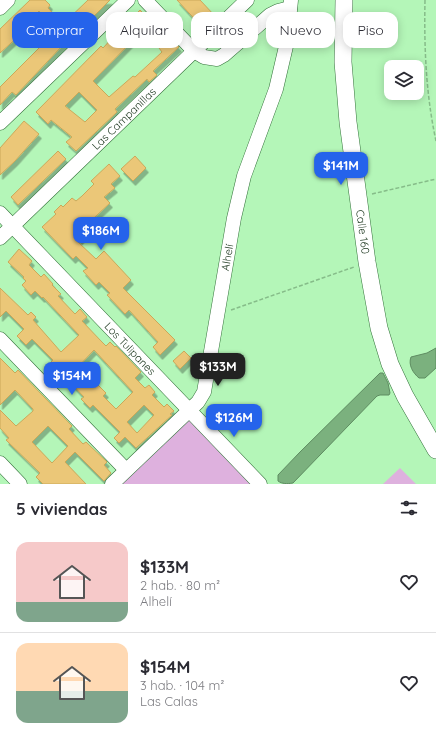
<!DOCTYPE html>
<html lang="es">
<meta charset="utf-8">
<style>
:root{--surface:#fff;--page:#f2f2f3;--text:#2b2b33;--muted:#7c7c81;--line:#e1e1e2;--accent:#2563eb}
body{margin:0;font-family:Quicksand,sans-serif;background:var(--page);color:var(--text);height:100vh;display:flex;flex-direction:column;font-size:15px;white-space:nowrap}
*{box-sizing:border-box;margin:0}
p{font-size:13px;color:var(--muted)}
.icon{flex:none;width:22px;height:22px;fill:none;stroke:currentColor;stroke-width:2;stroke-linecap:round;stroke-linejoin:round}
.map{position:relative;height:484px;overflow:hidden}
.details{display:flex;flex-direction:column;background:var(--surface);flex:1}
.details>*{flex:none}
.banner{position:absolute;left:12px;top:12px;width:412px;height:36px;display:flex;gap:8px}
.buttons{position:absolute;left:384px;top:60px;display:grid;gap:8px}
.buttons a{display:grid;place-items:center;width:40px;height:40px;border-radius:8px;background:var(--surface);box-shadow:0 2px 10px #0003;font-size:20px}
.price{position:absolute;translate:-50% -34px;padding:0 9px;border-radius:8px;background:var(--accent);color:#fff;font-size:13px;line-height:26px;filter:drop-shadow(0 1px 2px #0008)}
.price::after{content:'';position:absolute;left:50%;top:24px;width:12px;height:9px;margin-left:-6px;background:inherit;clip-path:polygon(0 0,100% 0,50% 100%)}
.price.on{background:#222;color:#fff}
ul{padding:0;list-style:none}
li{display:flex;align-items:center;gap:12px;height:100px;padding:0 16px}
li+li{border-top:1px solid var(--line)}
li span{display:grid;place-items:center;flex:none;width:112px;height:80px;border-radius:12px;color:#555}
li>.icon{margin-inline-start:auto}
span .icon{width:48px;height:48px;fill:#fffc;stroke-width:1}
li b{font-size:17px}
h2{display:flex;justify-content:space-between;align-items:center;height:48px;padding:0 16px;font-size:17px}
.pill{padding:0 14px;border-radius:12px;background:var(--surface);box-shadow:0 2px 10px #0003;font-size:14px;line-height:36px}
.pill.on{background:var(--accent);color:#fff}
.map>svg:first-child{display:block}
.green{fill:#deb1de}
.water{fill:#7bb17e;stroke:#5e8c61}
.building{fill:#ebc778;stroke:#cba859;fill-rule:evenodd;filter:url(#shadow)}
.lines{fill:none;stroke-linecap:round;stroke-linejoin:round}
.minor-casing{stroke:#34723b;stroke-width:15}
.major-casing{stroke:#34723b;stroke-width:18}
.path{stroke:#86bc89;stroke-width:1.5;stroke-dasharray:4 2;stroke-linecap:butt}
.minor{stroke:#fff;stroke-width:14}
.major{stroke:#fff;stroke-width:17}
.labels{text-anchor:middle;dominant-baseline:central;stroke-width:3;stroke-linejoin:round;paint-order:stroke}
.street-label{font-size:11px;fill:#1b351d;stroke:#b4f6b8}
</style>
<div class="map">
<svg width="436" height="484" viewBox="0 0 436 484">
<defs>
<filter id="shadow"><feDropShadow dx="2.5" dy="4.5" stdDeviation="0" flood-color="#0004"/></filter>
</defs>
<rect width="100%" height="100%" fill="#b4f6b8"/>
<g class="green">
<path d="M189 409 260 484H112Z"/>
<path d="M400 468 416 484H383Z"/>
</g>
<g class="water">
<path d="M436 348V368L425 378H419C413 373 408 365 411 357L427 353Z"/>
<path d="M380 373H383L388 383 390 393 389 395H380L377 396 293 483C287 484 282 484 278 481V475L300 452Z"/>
</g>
<g class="building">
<path d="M30 0H45L50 5 48 8 63 24 88 0H110L64 46 63 45 16 95 12 92 0 105V87L56 31 39 11 28 22 31 25 0 53V29Z"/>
<path d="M177 0H200L215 16 202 27Z"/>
<path d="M140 10 153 23 144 32 143 30 93 81 109 97 133 76 135 77 162 52 159 48 170 38 179 47 153 71 157 75 149 82 147 79 115 109 117 112 76 151 66 142 72 137 51 120 48 124 36 112 101 46 103 48 114 36 110 32 116 27 120 30ZM79 92 97 110 85 122 65 106Z"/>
<path d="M24 121 39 134 15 161 0 175V148Z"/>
<path d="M58 151 66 159 18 205 11 197Z"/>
<path d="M135 156 146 168 133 181 121 169Z"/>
<path d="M109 164 120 176 111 184 115 188 104 197 110 203 82 229 86 234 78 242 96 259 104 251 131 280 123 288 175 340 160 355 153 347 158 342 129 310 125 314 107 295 110 293 99 282 96 285 83 271 88 268 76 256 73 259 42 227 56 214 54 212 61 205 63 207 72 198 76 201 82 196 94 184 91 181Z"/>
<path d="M19 249 32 261 29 265 41 277 44 274 53 284 52 285 61 294 58 296 75 314 80 309 87 317 82 321 102 342 106 346 110 342 115 347 116 346 141 372 135 378 145 388 149 385 155 392 152 395 164 407 167 404 174 411 170 414 172 415 136 448 125 437 119 443 114 438 120 432 93 405 90 408 81 399 84 397 68 380 70 378 59 367 54 372 47 366 53 360 32 339 26 345 17 336 24 329 6 311 0 317V288L28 315 31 312 36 317 33 320 61 352 79 335 43 297 42 298 35 291 31 295 22 285 26 281 23 278 24 277 8 262ZM94 350 133 392 116 409 103 396 106 393 97 384 94 387 76 369ZM144 405 154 415 137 433 127 422Z"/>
<path d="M184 351 191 358 180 369 173 361Z"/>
<path d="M0 358 15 373 18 370 72 426 69 429 83 444 86 442 107 462 104 465 111 473 104 481 75 452 65 462 86 484H43L36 477 40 473 6 440 9 438 0 428V410L16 426 33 411V409L15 390 0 405ZM48 426 68 446 52 463 32 442Z"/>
</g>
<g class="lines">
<defs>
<g id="minor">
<path d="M145 0 194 51 204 57 217 59 224 55 270 15 278 11 290 8"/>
<path d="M0 8 8 0"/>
<path d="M0 123 128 0"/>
<path id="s1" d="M0 213 260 484"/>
<path id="s2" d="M0 238 247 0"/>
<path d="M0 339 126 470"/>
<path d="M0 463 20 484"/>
<path id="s3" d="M112 484 198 402 204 392 234 218 244 176 276 89 287 42 291 0"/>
</g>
<g id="major">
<path id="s4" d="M344 0 343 62 348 122 367 262 379 328 390 364 405 396 436 450"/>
</g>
</defs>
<use href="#minor" class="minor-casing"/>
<use href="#major" class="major-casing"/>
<g class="path">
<path d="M425 0C424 48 426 95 436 141"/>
<path d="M372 194 436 179"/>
<path d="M231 310 354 267"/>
</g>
<use href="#minor" class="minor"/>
<use href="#major" class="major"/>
</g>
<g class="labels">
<g class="street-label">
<text stroke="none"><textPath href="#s2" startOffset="172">Las Campanillas</textPath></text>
<text stroke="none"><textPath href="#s4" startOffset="233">Calle 160</textPath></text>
<text stroke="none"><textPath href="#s3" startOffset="267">Alhelí</textPath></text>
<text stroke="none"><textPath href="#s1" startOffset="188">Los Tulipanes</textPath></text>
</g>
</g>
</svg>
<div class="buttons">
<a><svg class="icon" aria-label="layers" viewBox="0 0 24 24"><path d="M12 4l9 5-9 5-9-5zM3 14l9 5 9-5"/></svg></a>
</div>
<b class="price" style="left:341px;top:186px">$141M</b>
<b class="price" style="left:101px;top:251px">$186M</b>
<b class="price on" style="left:218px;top:387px">$133M</b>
<b class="price" style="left:72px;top:396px">$154M</b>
<b class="price" style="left:234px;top:438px">$126M</b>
<div class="banner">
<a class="pill on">Comprar</a>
<a class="pill">Alquilar</a>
<a class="pill">Filtros</a>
<a class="pill">Nuevo</a>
<a class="pill">Piso</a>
</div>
</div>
<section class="details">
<h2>5 viviendas<svg class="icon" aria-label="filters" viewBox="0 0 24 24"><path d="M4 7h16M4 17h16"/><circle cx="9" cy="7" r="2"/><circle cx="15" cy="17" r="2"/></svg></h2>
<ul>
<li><span style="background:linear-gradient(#f6c9c9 75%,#7fa58c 0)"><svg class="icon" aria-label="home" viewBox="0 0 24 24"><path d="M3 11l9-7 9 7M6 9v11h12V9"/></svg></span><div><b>$133M</b><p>2 hab. · 80 m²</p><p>Alhelí</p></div><svg class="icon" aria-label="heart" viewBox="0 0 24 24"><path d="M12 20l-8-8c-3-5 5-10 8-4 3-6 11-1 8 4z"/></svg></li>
<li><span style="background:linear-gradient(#ffd9b3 60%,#7fa58c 0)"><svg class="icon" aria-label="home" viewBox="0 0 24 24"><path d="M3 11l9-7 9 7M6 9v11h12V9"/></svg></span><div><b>$154M</b><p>3 hab. · 104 m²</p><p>Las Calas</p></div><svg class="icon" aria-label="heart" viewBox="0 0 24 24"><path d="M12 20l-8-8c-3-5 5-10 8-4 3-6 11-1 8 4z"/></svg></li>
</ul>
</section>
